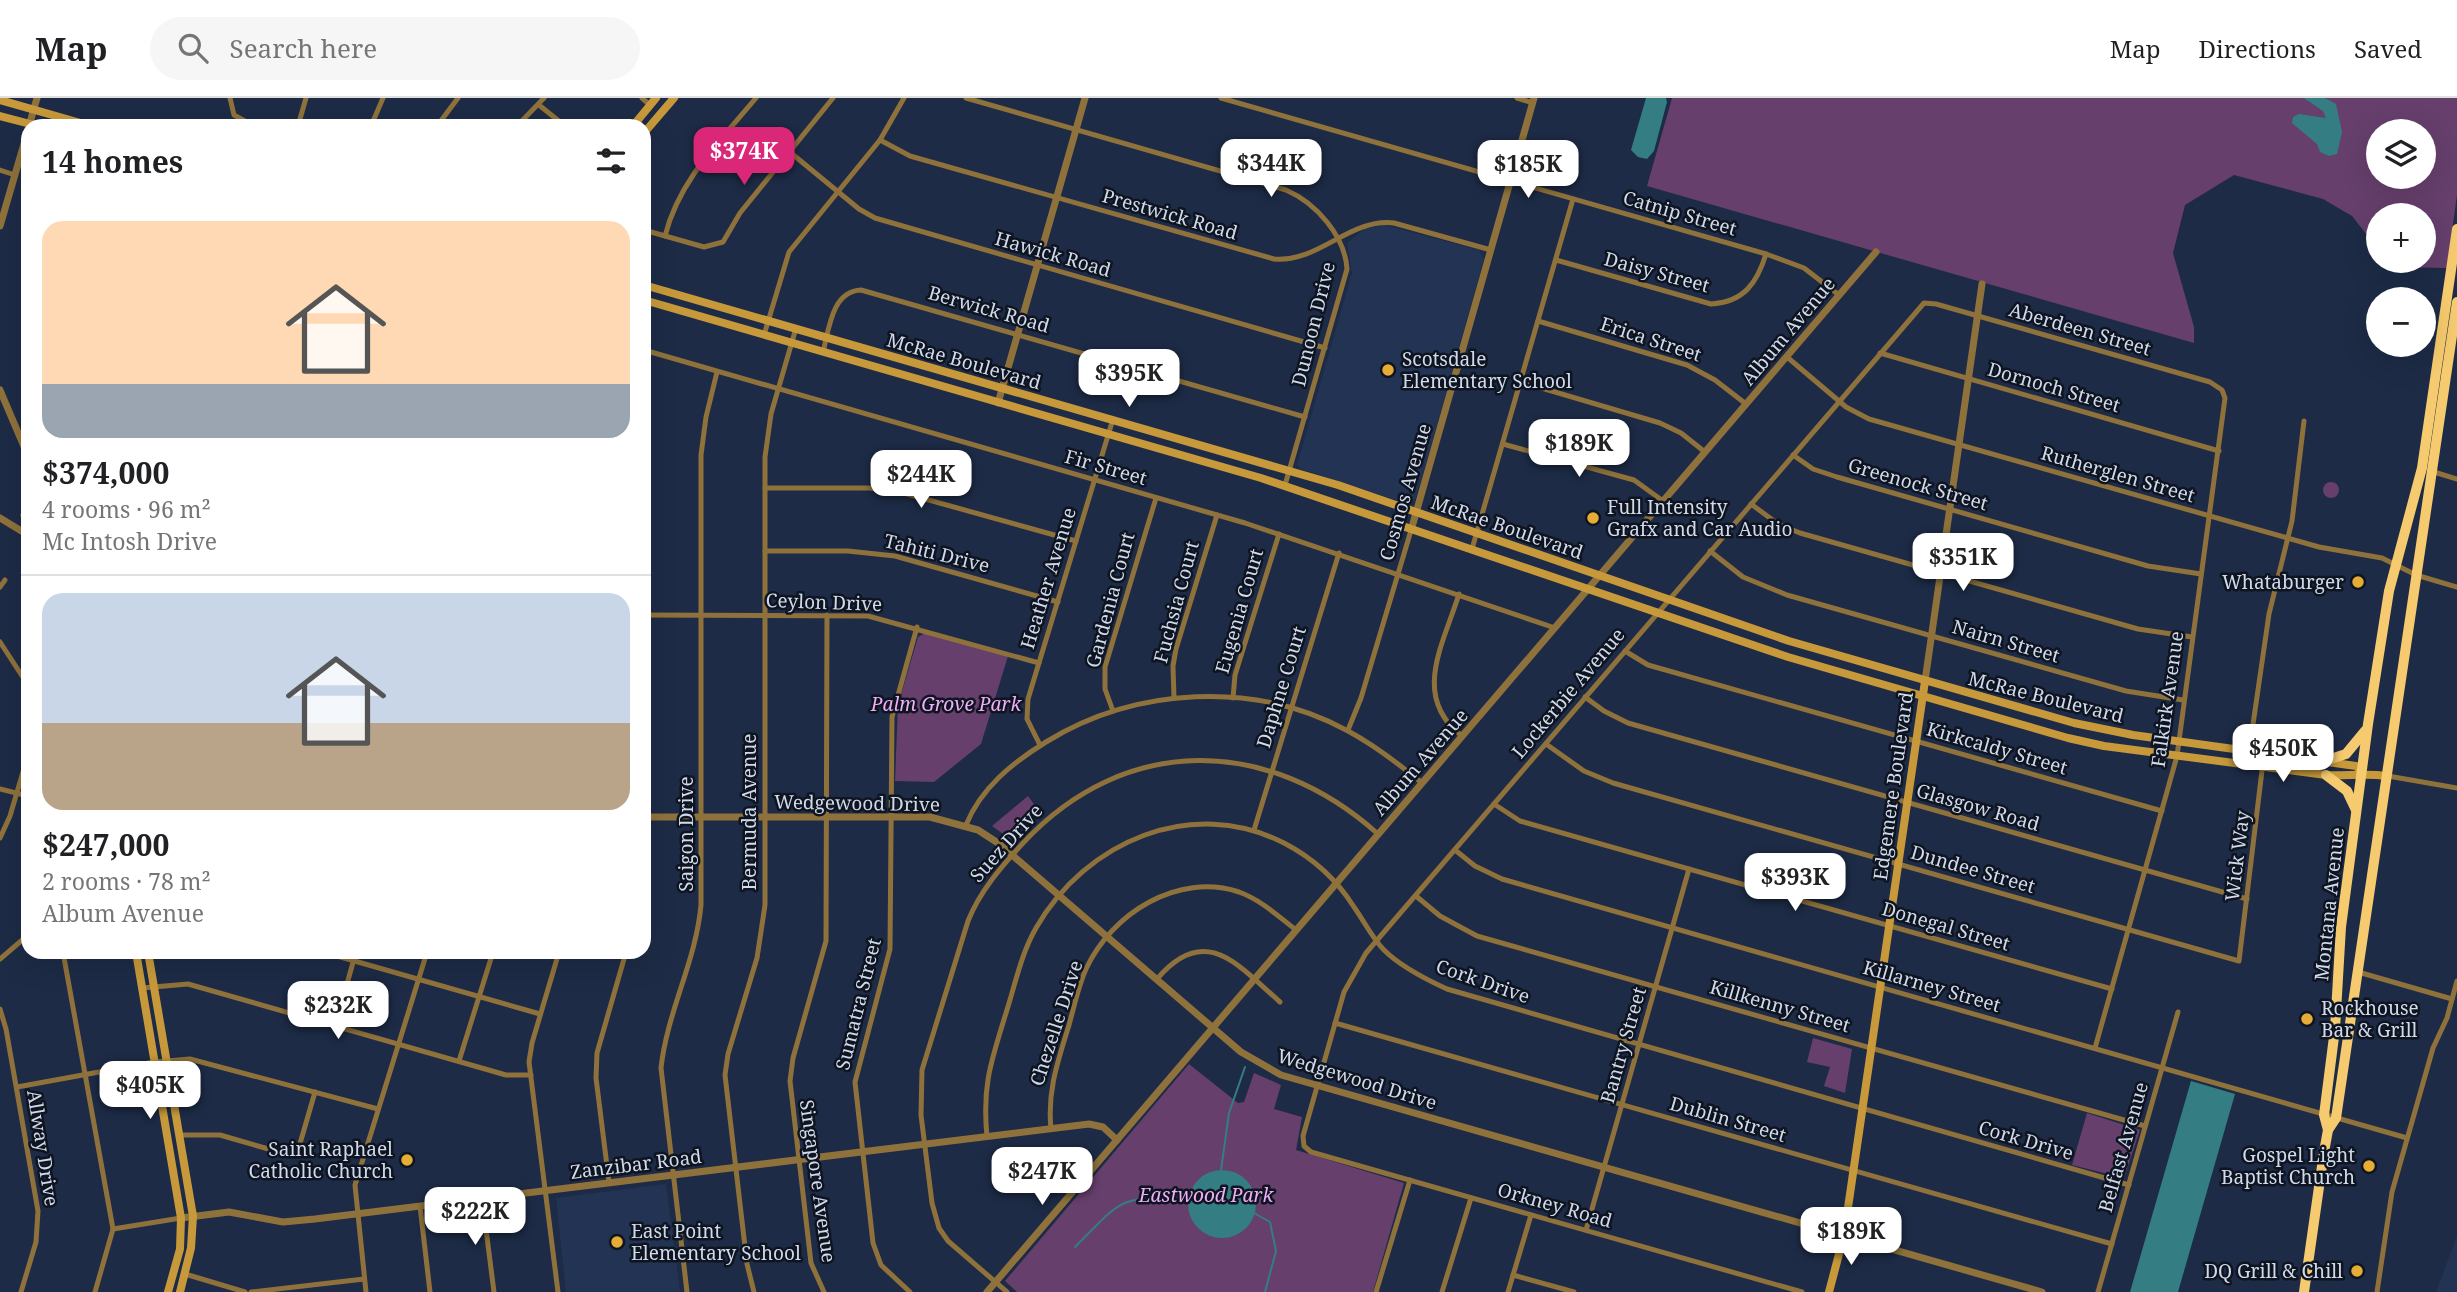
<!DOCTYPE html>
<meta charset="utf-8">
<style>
:root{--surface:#fff;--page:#f6f6f6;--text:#202124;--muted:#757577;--line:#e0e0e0;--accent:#db2777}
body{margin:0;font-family:"Noto Serif",serif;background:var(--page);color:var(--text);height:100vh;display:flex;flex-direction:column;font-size:26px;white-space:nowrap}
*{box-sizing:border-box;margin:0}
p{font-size:23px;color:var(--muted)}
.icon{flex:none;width:38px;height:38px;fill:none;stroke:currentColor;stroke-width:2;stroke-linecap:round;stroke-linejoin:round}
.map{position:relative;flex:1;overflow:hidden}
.drawer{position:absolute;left:21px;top:21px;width:630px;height:840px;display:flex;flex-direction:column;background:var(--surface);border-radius:21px;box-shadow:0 7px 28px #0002}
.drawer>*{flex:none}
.tools{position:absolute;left:2366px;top:21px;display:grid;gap:14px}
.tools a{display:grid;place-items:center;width:70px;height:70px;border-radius:50%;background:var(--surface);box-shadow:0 7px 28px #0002;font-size:35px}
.price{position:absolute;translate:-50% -60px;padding:0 16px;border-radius:14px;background:#fff;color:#222;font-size:23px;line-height:46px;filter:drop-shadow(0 2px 4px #0008)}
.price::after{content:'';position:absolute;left:50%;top:42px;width:21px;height:16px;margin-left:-10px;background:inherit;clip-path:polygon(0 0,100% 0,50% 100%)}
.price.on{background:var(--accent);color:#fff}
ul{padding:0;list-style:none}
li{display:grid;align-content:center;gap:14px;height:371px;padding:0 21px}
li+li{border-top:2px solid var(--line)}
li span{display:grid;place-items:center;height:217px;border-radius:21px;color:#555}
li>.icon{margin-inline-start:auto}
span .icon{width:126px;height:126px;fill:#fffc;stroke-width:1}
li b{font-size:30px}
h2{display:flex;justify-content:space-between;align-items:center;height:84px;padding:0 21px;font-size:30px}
header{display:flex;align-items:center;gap:42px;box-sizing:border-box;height:98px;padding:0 35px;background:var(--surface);border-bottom:2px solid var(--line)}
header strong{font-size:33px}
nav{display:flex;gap:38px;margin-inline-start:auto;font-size:24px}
.search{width:490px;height:63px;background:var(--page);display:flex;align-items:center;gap:18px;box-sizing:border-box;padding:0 24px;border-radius:38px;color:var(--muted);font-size:26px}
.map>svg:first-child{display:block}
.built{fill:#223354}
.green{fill:#663f6c;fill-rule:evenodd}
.water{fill:#347e83}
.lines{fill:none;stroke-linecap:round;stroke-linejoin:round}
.stream{stroke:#347e83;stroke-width:2}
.minor{stroke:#8f723b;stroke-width:5}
.tertiary{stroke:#8f723b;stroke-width:7}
.secondary{stroke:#c7993a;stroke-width:8}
.trunk{stroke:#f6ca6e;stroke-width:10}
.poi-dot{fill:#e5ad35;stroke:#0e1420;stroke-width:2.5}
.labels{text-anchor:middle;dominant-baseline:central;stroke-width:5;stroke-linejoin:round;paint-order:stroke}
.street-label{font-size:19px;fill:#d0daeb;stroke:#0e1420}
.poi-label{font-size:19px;fill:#d0daeb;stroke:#0e1420;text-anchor:start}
.park-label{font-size:19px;font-style:italic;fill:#efaff8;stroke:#0e1420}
</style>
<header>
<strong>Map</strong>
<div class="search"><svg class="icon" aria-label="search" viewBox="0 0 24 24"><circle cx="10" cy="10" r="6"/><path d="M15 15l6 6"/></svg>Search here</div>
<nav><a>Map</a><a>Directions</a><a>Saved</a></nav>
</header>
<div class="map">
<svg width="2457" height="1194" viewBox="0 0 2457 1194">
<rect width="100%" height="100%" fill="#1d2b46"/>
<g class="built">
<path d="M1384 127 1479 152 1484 161 1416 400 1411 407 1301 371 1297 367 1352 175 1347 145 1365 131Z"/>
<path d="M666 1086 680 1194H566L556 1100Z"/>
<path d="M2457 1138V1194H2436Z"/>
</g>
<g class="green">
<path d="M1672 0H2457V97L2447 170 2392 169 2387 163H2424V117H2378V151L2352 118 2323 101 2234 77 2185 107 2173 155 2194 229V245L1647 88ZM2378 33H2424V79H2378Z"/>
<circle cx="2331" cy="392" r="8"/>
<path d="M925 535 1008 558 981 646 934 684 895 683 898 607 918 539Z"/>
<path d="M1028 698 1039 713 1010 741 992 728Z"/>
<path d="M1813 940 1852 951 1845 995 1824 988 1830 969 1807 964Z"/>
<path d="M1189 966 1238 1005 1244 1004 1254 975 1281 987 1274 1011 1302 1019 1296 1052 1404 1085 1373 1194H1017L1005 1183Z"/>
<path d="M2087 1015 2140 1032 2124 1080 2072 1067Z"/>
</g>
<g class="water">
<path d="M1646 0H1666L1667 4 1654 53 1647 61 1638 59 1631 52Z"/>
<path d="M2304 0H2325L2336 6 2342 34 2337 56 2329 58 2320 54 2317 46 2292 25 2293 19 2299 16 2326 20 2323 13Z"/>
<path d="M2191 983 2235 996 2178 1194H2130Z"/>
<circle cx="1222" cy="1106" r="34"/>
</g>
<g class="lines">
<g class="stream">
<path d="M1221 1072 1229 1015 1245 969"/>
<path d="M1254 1115 1270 1124 1276 1153 1265 1194"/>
<path d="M1075 1149C1123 1101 1118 1097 1188 1103"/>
</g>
<g class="minor">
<path d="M230 0 234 17 254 28"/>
<path d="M642 0 650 7"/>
<path d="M966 0 1286 92C1316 105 1345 138 1347 171L1285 387"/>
<path d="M1221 0 1766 156 1804 170 1839 197"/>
<path d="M1517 0 1533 5"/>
<path d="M539 7 560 24"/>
<path d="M298 28 306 0"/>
<path d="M371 28 383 0"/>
<path d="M437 28 458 0"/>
<path d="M517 28 544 0"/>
<path d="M880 42 910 58 1274 161C1319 165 1349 120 1394 125L1491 152"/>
<path d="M791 55 859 111 875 120 1325 250"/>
<path d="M0 72 15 77"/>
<path d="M644 132 704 149 723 144 740 115 833 0"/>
<path d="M665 138C679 82 720 43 756 0"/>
<path d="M1556 162 1711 206C1744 204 1757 185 1766 156"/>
<path d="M1538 223 1687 267 1715 282 1746 306"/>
<path d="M764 237 789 154 880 42 904 0"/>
<path d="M644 252 1245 425 1555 530"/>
<path d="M823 254C829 231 832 193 861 192L1305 319"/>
<path d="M1880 255 2219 353"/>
<path d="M1787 259 1846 309 1869 321 2319 449 2382 460 2416 477 2457 489"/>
<path d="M1521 284 1660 325 1681 335 1705 354"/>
<path d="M1503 346 1634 382 1663 403"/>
<path d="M1793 357 1813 371 1837 379 2148 468 2201 476"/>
<path d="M2434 374 2457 381"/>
<path d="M765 390H869L900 394 1076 443"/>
<path d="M1751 406 1778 426 1800 435 2138 531 2192 539"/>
<path d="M1472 451 1573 101"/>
<path d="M765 453H848L895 458 1058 504"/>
<path d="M1710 453 1743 479 1787 497 2126 593 2183 602"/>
<path d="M0 489 5 482"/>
<path d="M1459 496C1443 547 1411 599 1462 638"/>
<path d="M644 517 868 518 1039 565"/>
<path d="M0 544 28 587"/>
<path d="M1625 553 1648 567 2162 713"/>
<path d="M1585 599 1604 613 1628 625 2247 801"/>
<path d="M1174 600 1173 568 1176 551 1217 417"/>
<path d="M1233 600 1235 577 1279 436"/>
<path d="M1113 613 1105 591V569L1156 400"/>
<path d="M1348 632 1361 600 1412 429"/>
<path d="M1546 646 1584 673 1613 685 2239 863 2264 656"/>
<path d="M1040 647 1027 621 1028 601 1113 321"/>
<path d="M2249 654 2269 516 2292 423 2304 323"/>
<path d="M2388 678 2457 690"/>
<path d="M0 691 28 698"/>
<path d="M1494 706 1520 723 2112 891"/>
<path d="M966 727C981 690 1012 665 1046 644 1135 589 1255 582 1348 633 1374 647 1399 666 1422 685"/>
<path d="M1254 732 1339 455"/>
<path d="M0 740 10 718 28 657"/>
<path d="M1455 752 1475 768 1502 781 2407 1040"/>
<path d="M1416 798 1440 818 1477 838 2145 1028"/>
<path d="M63 854 113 1131 95 1194"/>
<path d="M323 854 540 916"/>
<path d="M0 861 28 837"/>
<path d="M2358 874 2452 901"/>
<path d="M1157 881C1205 824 1238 867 1280 904"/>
<path d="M142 890 188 886 506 977H531"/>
<path d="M0 911 6 931 38 1113 36 1144 21 1194"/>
<path d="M1335 925 2112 1146"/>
<path d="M335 928 356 854"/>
<path d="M459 963 493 854"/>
<path d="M17 989 154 964 190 961 378 1011"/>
<path d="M1051 1031C1047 993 1058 963 1069 927 1074 909 1078 889 1086 871 1112 815 1178 774 1239 794 1261 802 1278 818 1296 832"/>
<path d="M179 1037H220L286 1056 299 1049 315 994"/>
<path d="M987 1039C982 987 991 964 1006 915 1015 887 1021 856 1036 830 1086 743 1192 698 1284 745 1313 760 1337 782 1354 809 1364 823 1372 840 1384 852 1401 869 1425 881 1447 891L2129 1087"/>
<path d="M609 1084 596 980 597 955 626 854"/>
<path d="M482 1100 494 1194"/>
<path d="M420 1108 430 1194"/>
<path d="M113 1131 181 1120"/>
<path d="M1586 1132 1689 771"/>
<path d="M185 1176 245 1194"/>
<path d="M1513 1177 1574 1194"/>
<path d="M251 1194 364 1181"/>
<path d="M366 1194 355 1087 427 854"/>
<path d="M558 1194 529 964 532 945 559 854"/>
<path d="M687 1194 661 970C667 914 696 863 701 807V357L706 319 717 274"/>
<path d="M754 1194 747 1166 725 977 728 956 757 860 765 807V359L771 316 796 230"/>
<path d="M824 1194 811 1165 790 983 793 960 826 843 827 517"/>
<path d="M910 1194 881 1167 873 1145 855 984 890 851 892 619 917 529"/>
<path d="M1007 1194 948 1143 939 1130 932 1105 921 1017 922 972 968 823C980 793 1001 769 1023 745 1125 635 1269 638 1378 736"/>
<path d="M1376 1194 1410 1082"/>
<path d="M1442 1194 1471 1100"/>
<path d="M1508 1194 1531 1117"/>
<path d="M1802 1194 1311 1054 1304 1048 1303 1038 1344 894 1366 855 1924 205 1936 206 2210 284 2222 292 2225 300 2177 658 2095 950"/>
<path d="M2098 1194 2178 914"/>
<path d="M2377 1194 2392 1094 2433 950 2447 920 2457 883"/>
</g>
<g class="tertiary">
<path d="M29 28 37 0"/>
<path d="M0 128 28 32"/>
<path d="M0 292 28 358"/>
<path d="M998 305 1085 0"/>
<path d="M24 417 28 410"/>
<path d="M0 420 28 437"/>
<path d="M1412 429 1534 0"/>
<path d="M1925 583 1982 186"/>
<path d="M644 719H930L978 732 998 745 1241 954 1281 977 2042 1194"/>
<path d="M181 1120 229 1114 283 1124 315 1121 1089 1026 1103 1029 1117 1042"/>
<path d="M987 1194 1876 154"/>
</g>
<g class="secondary">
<path d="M0 2 91 28"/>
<path d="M0 18 38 28"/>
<path d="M633 28 656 0"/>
<path d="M644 35 674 0"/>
<path d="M644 187 1338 387 1789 543 2074 625 2133 637 2356 668 2363 675"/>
<path d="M644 202 1261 380 1788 559 2068 640 2104 648 2326 677C2347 678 2365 675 2387 678"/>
<path d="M136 854 181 1120 180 1151 168 1194"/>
<path d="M148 854 193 1118 191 1150 180 1194"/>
<path d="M1829 1194 1844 1137 1925 583"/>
</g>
<g class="trunk">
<path d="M2324 663 2346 656 2365 633"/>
<path d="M2326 677 2347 693 2356 712"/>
<path d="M2328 1032 2324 1017 2335 931 2341 829 2368 626 2389 493 2422 370 2457 131"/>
<path d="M2304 1194 2324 1054 2328 1032 2336 1020 2457 204"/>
</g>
</g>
<g class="poi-dot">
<circle cx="1388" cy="272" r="7"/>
<circle cx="1593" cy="420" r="7"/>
<circle cx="2358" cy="484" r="7"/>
<circle cx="2307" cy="921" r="7"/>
<circle cx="407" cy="1062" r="7"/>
<circle cx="2369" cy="1068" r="7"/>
<circle cx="617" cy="1144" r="7"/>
<circle cx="2357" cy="1173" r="7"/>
</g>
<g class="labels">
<g class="street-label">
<text transform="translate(1680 115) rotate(16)">Catnip Street</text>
<text transform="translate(1170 116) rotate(16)">Prestwick Road</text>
<text transform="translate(1053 156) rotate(16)">Hawick Road</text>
<text transform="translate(1657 174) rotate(15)">Daisy Street</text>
<text transform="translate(989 211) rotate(16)">Berwick Road</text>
<text transform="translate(1313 226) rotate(-76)">Dunoon Drive</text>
<text transform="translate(2080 231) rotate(16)">Aberdeen Street</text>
<text transform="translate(1788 233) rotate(-50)">Album Avenue</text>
<text transform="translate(1651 241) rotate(18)">Erica Street</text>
<text transform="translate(964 263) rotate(16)">McRae Boulevard</text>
<text transform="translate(2054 289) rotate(16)">Dornoch Street</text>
<text transform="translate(1106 369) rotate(16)">Fir Street</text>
<text transform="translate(2118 376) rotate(16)">Rutherglen Street</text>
<text transform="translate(1918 386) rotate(16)">Greenock Street</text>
<text transform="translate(1405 394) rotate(-74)">Cosmos Avenue</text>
<text transform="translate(1507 429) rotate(19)">McRae Boulevard</text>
<text transform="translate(937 455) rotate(14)">Tahiti Drive</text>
<text transform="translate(1048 480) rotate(-73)">Heather Avenue</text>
<text transform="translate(1110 502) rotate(-75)">Gardenia Court</text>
<text transform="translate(824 504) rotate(2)">Ceylon Drive</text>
<text transform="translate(1176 504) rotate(-75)">Fuchsia Court</text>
<text transform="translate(1239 513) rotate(-74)">Eugenia Court</text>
<text transform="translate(2006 543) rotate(16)">Nairn Street</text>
<text transform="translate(1281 589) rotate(-73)">Daphne Court</text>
<text transform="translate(1568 595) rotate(-50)">Lockerbie Avenue</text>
<text transform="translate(2046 599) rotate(14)">McRae Boulevard</text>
<text transform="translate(2167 601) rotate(-82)">Falkirk Avenue</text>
<text transform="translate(1997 650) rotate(16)">Kirkcaldy Street</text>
<text transform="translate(1420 664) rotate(-49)">Album Avenue</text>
<text transform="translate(1893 688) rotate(-82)">Edgemere Boulevard</text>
<text transform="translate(857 705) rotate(1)">Wedgewood Drive</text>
<text transform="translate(1978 709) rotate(16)">Glasgow Road</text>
<text transform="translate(749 714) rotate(-90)">Bermuda Avenue</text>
<text transform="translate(686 736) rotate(-90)">Saigon Drive</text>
<text transform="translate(1006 745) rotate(-48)">Suez Drive</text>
<text transform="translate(2237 758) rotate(-83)">Wick Way</text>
<text transform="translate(1973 771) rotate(16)">Dundee Street</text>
<text transform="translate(2329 806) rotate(-84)">Montana Avenue</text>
<text transform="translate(1946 828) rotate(16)">Donegal Street</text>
<text transform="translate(1483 883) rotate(19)">Cork Drive</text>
<text transform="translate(1932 888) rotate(16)">Killarney Street</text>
<text transform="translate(858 906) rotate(-76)">Sumatra Street</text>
<text transform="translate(1780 908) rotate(16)">Killkenny Street</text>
<text transform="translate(1056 925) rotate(-72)">Chezelle Drive</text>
<text transform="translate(1623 947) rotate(-74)">Bantry Street</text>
<text transform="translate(1357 981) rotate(17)">Wedgewood Drive</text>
<text transform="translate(1728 1021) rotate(16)">Dublin Street</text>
<text transform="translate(2026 1042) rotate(16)">Cork Drive</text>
<text transform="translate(2123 1049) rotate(-74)">Belfast Avenue</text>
<text transform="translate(43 1050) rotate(81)">Allway Drive</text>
<text transform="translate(636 1066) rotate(-7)">Zanzibar Road</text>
<text transform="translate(818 1083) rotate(82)">Singapore Avenue</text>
<text transform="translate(1555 1107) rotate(16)">Orkney Road</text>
</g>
<g class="poi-label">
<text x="1402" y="261">Scotsdale<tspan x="1402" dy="22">Elementary School</tspan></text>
<text x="1607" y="409">Full Intensity<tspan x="1607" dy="22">Grafx and Car Audio</tspan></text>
<text x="2344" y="484" text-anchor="end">Whataburger</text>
<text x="2321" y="910">Rockhouse<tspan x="2321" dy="22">Bar &amp; Grill</tspan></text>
<text x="393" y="1051" text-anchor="end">Saint Raphael<tspan x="393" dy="22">Catholic Church</tspan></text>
<text x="2355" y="1057" text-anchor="end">Gospel Light<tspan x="2355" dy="22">Baptist Church</tspan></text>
<text x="631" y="1133">East Point<tspan x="631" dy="22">Elementary School</tspan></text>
<text x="2343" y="1173" text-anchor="end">DQ Grill &amp; Chill</text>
</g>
<g class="park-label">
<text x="946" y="606">Palm Grove Park</text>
<text x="1206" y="1097">Eastwood Park</text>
</g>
</g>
</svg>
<div class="tools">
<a><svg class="icon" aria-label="layers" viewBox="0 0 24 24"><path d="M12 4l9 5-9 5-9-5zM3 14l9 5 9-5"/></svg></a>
<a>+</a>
<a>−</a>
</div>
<b class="price on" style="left:744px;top:89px">$374K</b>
<b class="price" style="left:1271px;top:101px">$344K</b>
<b class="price" style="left:1528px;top:102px">$185K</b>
<b class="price" style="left:1129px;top:311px">$395K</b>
<b class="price" style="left:1579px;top:381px">$189K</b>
<b class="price" style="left:921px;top:412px">$244K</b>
<b class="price" style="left:1963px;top:495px">$351K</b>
<b class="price" style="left:2283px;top:686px">$450K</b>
<b class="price" style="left:1795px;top:815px">$393K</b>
<b class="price" style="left:338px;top:943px">$232K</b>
<b class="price" style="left:150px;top:1023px">$405K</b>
<b class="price" style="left:1042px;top:1109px">$247K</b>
<b class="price" style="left:475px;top:1149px">$222K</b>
<b class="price" style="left:1851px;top:1169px">$189K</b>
<section class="drawer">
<h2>14 homes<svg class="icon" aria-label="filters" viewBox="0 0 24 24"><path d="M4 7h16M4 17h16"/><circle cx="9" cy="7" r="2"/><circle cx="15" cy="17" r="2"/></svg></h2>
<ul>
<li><span style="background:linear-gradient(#ffd9b3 75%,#9aa5b1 0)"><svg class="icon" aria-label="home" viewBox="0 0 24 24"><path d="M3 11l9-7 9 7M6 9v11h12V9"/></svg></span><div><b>$374,000</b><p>4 rooms · 96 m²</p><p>Mc Intosh Drive</p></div></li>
<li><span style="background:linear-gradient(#c9d6e8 60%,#b9a48a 0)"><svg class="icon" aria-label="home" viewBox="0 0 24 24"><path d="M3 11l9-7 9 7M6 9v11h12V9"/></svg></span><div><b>$247,000</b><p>2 rooms · 78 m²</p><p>Album Avenue</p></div></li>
</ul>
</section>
</div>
